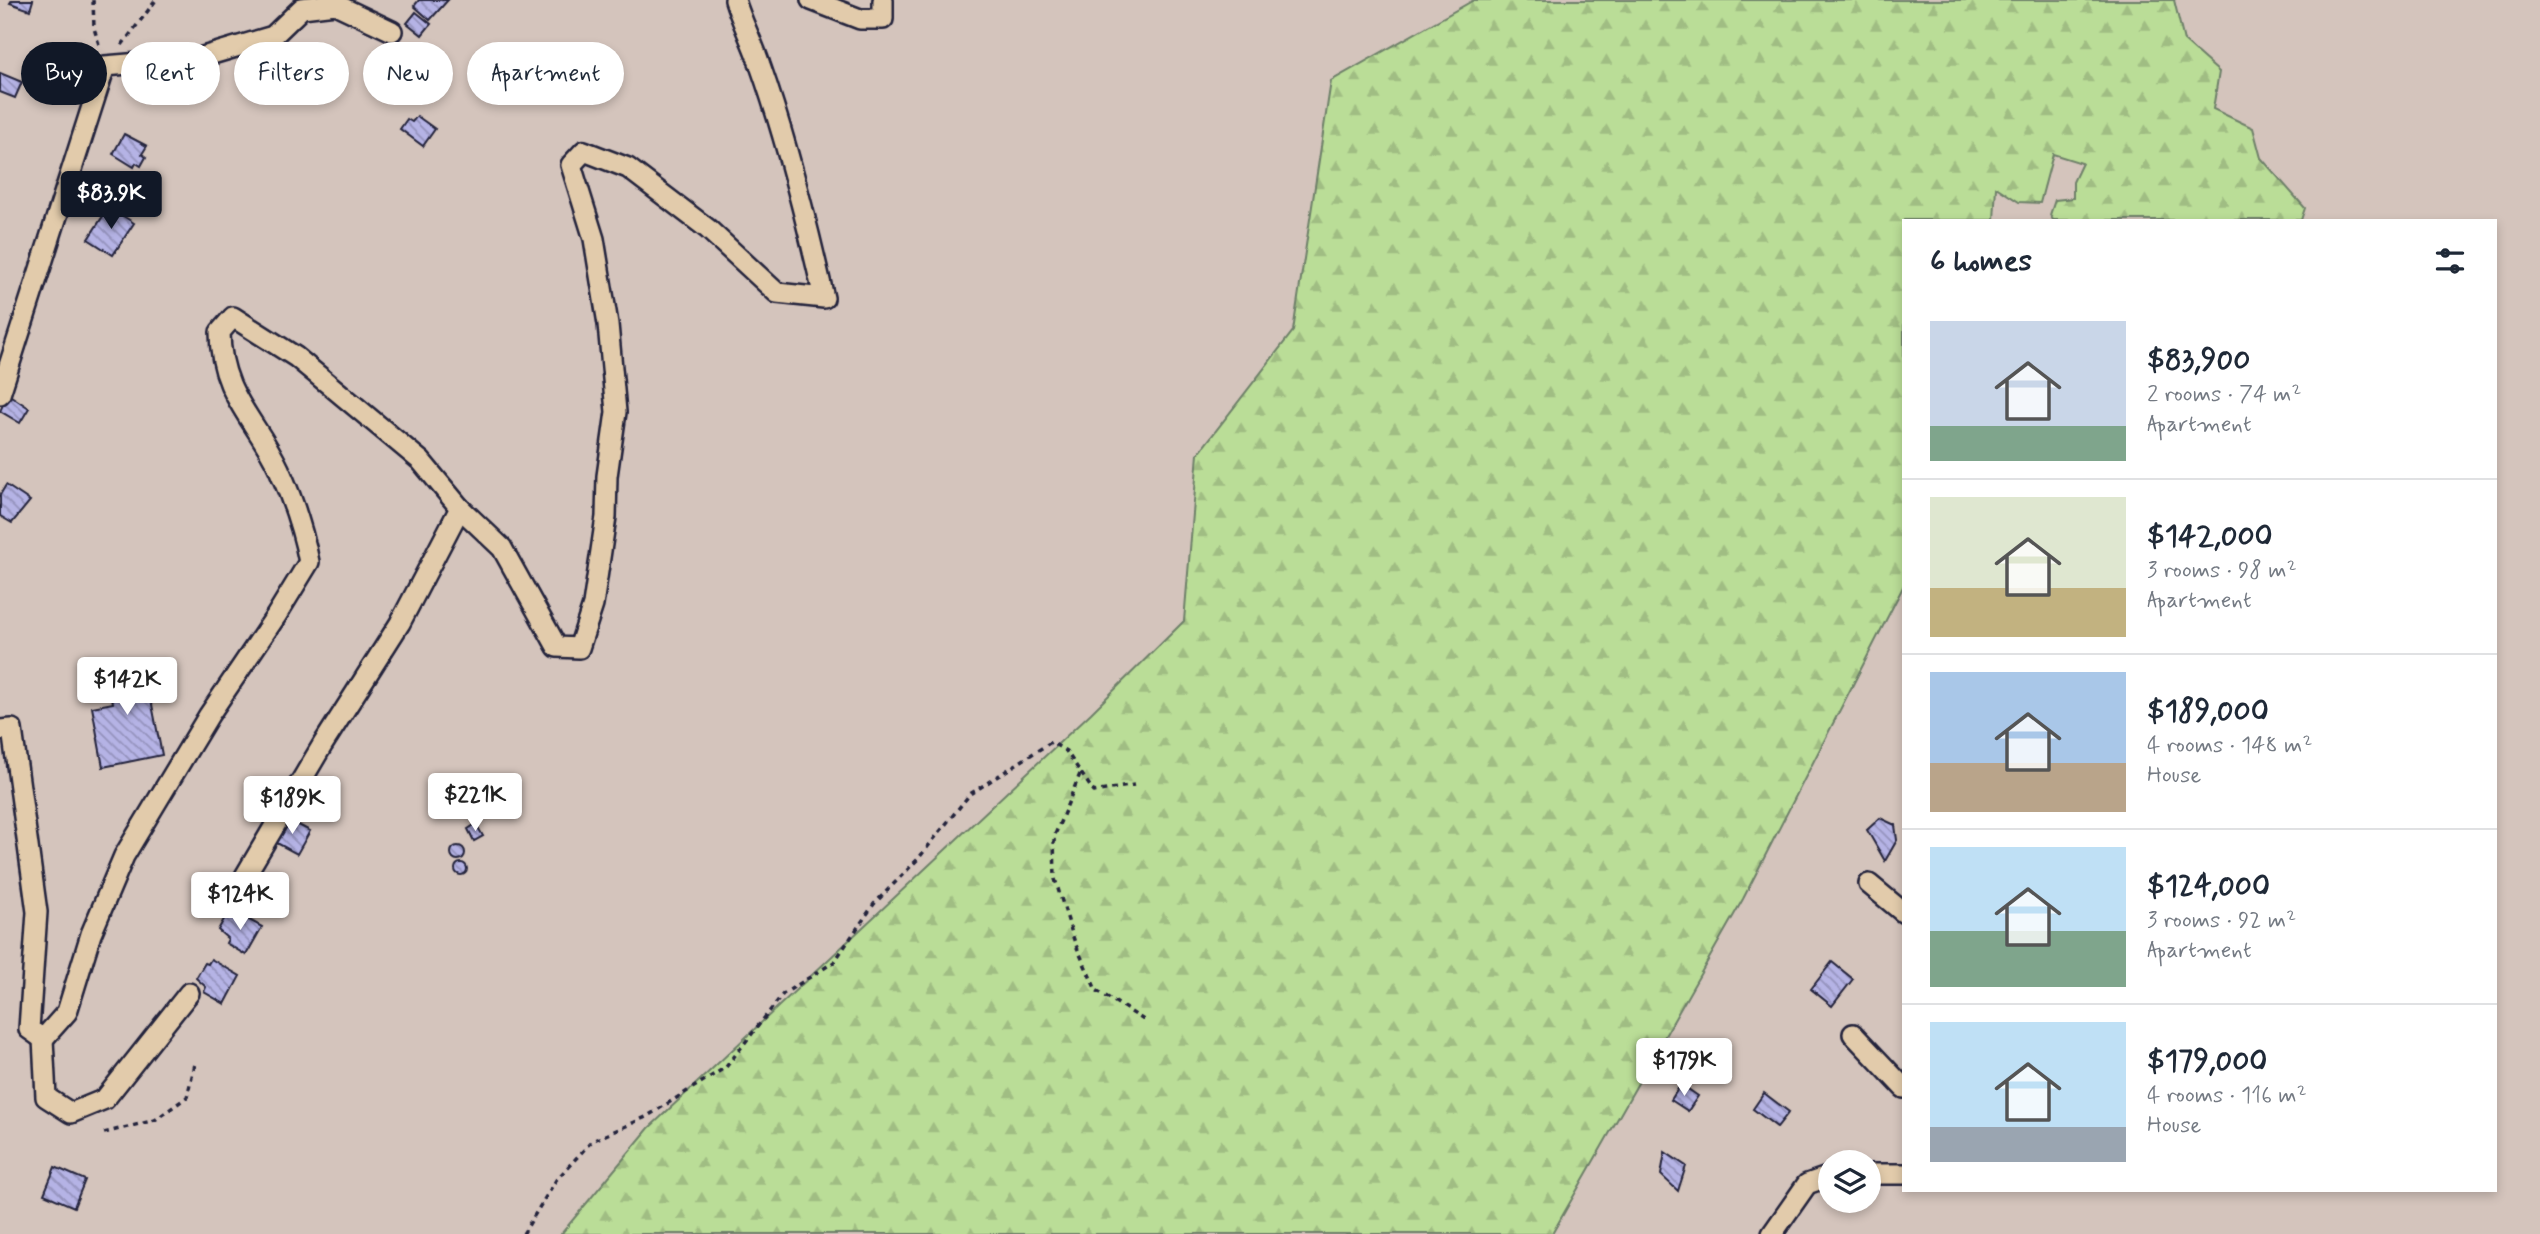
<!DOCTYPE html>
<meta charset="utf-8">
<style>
:root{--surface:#fff;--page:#f2f2f3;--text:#1f2937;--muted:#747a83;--line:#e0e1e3;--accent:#111827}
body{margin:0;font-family:Mynerve,sans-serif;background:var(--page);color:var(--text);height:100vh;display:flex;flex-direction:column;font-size:26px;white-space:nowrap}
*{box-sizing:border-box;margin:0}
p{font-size:23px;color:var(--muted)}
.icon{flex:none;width:38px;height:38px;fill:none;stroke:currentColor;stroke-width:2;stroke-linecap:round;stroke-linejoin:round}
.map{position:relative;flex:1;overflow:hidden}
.sheet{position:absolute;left:1902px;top:219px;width:595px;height:973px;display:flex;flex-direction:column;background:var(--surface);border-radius:0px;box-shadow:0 4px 10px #0003}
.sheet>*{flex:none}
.top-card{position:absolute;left:21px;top:42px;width:665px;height:63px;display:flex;gap:14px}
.fabs{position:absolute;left:1818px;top:1150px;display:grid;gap:14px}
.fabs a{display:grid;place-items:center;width:63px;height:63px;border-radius:50%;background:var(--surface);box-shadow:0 4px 10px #0003;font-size:35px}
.price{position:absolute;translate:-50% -60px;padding:0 16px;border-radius:7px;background:#fff;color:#222;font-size:23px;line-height:46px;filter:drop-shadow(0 2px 4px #0008)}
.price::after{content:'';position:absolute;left:50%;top:42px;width:21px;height:16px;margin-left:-10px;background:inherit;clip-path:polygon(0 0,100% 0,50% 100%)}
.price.selected{background:var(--accent);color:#fff}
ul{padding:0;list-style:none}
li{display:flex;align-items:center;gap:21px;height:175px;padding:0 28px}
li+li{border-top:2px solid var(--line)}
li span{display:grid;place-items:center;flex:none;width:196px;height:140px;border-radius:0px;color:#555}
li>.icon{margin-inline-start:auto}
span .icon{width:84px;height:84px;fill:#fffc;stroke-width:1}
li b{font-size:30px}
h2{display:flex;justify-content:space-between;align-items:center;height:84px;padding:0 28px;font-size:30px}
.pill{padding:0 24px;border-radius:32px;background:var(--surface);box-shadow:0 4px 10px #0003;font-size:24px;line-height:63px}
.pill.selected{background:var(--accent);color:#fff}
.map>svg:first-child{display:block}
.forest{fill:url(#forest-firs);stroke:#6e8069;stroke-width:2}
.building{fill:url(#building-back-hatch);stroke:#22223b;stroke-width:2}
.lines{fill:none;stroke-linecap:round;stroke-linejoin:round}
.minor-casing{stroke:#22223b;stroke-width:24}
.path{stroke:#22223b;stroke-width:3.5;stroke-dasharray:5 5;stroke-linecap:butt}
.minor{stroke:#e2cbab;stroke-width:19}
</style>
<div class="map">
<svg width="2540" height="1234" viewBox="0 0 2540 1234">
<defs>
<pattern id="forest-firs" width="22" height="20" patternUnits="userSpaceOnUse" patternTransform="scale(1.75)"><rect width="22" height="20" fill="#badd97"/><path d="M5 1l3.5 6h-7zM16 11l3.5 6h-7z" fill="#a0bd83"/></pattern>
<pattern id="building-back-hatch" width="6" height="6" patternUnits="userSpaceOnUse" patternTransform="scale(1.75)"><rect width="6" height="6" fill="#b5b3e5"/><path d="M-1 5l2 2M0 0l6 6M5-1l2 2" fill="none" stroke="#9391bb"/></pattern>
</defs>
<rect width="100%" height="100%" fill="#d4c4bc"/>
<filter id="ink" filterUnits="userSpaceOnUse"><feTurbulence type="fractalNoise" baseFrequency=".0143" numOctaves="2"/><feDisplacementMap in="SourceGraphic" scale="14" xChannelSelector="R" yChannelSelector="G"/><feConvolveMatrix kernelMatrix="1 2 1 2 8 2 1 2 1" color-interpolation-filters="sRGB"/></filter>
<g filter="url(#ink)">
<path class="forest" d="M1474 0H2174L2184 41 2219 72 2213 109 2253 128 2261 158 2305 208 2301 220H2053L2050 215 2055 200 2073 198V182L2082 163 2053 154 2040 203 2019 202 1996 187 1994 220H1904V585L1743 899 1552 1234H561L649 1128 1091 713 1184 621 1198 454 1293 331 1331 81Z"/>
<g class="building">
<path d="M12 0H33L30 10 10 3Z"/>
<path d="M419 0H448L430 20 414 6Z"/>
<path d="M416 12 431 24 422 35 407 23Z"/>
<path d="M0 73 22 82 15 98 0 92Z"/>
<path d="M417 116 435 129 423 146 400 129 407 119 412 122Z"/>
<path d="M124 134 147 146 142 154 146 157 141 166 136 163 134 167 113 154Z"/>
<path d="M109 207 134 223 113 255 88 239Z"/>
<path d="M8 394 29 408 20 423 0 411Z"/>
<path d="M6 485 30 501 12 523 0 516V495Z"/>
<path d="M143 659 162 755 103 767 92 707 113 703 106 666Z"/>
<path d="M1880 818 1895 825 1897 840 1885 861 1867 830Z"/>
<path d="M287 819 310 831 297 854 275 842Z"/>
<path d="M476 824 483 836 474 841 468 829Z"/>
<circle cx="458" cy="853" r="7"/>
<circle cx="461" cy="869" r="6"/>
<path d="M235 880 242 884 233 900 226 896Z"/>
<path d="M233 911 262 927 246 955 226 943 228 939 218 930 227 914 230 916Z"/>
<path d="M211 959 240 976 225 1004 204 992 206 987 196 978 205 963 208 964Z"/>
<path d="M1832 962 1853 979 1832 1006 1811 989Z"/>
<path d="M1681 1084 1698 1096 1688 1111 1671 1100Z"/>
<path d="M1764 1093 1789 1112 1777 1127 1753 1109Z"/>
<path d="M1665 1152 1686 1166 1678 1191 1661 1175Z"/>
<path d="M55 1167 85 1180 74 1207 44 1194Z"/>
</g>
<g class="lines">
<defs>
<g id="minor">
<path d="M811 0 860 19H883V0"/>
<path d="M0 394 105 66 199 58 273 36 302 8 335 4 392 31"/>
<path d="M0 730 12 729 37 912 29 1029 43 1039 67 1012 91 934 124 856 209 715 276 616 309 562C303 530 292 498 279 469 256 419 220 394 220 332L233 317 296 357 421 461 460 508 502 548 557 647 579 648 593 605 606 517 607 476 616 412 608 324 594 239 571 165 584 151 628 168 708 229 777 293 824 298C807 223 786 138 760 65 753 43 742 23 735 0"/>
<path d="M245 876 323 744 400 623 460 508"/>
<path d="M1869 884 1904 913"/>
<path d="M1853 1034 1904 1088"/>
<path d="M43 1039 46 1097 71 1113 105 1099 189 993"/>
<path d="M1869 1174H1904"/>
<path d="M1772 1234 1807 1184 1830 1176"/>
</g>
</defs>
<use href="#minor" class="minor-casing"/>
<g class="path">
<path d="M93 0 94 28 100 48"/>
<path d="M122 45 156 0"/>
<path d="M1080 774 1054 837 1055 879 1075 943 1096 990 1147 1022"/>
<path d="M104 1133 155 1120 187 1097 195 1064"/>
<path d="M523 1234 556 1180 592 1141 646 1117 726 1067 783 994 834 962 874 904 918 859 970 794 1051 742 1066 751 1094 792 1134 785"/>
</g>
<use href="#minor" class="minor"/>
</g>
</g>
</svg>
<div class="fabs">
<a><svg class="icon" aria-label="layers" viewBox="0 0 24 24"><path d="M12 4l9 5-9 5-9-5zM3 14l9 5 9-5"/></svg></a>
</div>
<b class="price selected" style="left:111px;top:231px">$83.9K</b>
<b class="price" style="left:127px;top:717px">$142K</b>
<b class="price" style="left:475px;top:833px">$221K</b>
<b class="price" style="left:292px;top:836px">$189K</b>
<b class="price" style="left:240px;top:932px">$124K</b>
<b class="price" style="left:1684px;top:1098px">$179K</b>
<div class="top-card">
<a class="pill selected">Buy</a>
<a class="pill">Rent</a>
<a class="pill">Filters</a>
<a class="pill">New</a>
<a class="pill">Apartment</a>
</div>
<section class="sheet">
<h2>6 homes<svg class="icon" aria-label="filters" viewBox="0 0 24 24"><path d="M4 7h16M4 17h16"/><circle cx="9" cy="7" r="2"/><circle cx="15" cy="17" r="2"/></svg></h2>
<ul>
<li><span style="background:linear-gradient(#c9d6e8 75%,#7fa58c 0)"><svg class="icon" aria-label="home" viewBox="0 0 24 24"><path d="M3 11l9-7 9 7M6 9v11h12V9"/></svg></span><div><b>$83,900</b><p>2 rooms · 74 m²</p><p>Apartment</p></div></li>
<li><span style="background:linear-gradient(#dfe7d0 65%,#c2b280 0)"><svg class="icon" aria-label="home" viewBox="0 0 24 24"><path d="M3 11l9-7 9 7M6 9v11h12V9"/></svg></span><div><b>$142,000</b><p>3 rooms · 98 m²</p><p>Apartment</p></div></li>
<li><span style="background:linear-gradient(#a9c7e8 65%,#b9a48a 0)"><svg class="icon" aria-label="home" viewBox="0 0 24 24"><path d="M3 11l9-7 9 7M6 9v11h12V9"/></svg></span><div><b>$189,000</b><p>4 rooms · 148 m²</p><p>House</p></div></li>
<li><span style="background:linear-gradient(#bfe0f5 60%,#7fa58c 0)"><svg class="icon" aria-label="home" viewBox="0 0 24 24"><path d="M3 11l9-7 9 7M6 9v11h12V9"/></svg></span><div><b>$124,000</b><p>3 rooms · 92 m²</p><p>Apartment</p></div></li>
<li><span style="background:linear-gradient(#bfe0f5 75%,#9aa5b1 0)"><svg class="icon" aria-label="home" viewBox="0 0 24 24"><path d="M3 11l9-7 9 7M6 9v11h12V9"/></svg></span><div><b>$179,000</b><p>4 rooms · 116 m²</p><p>House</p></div></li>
</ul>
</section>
</div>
